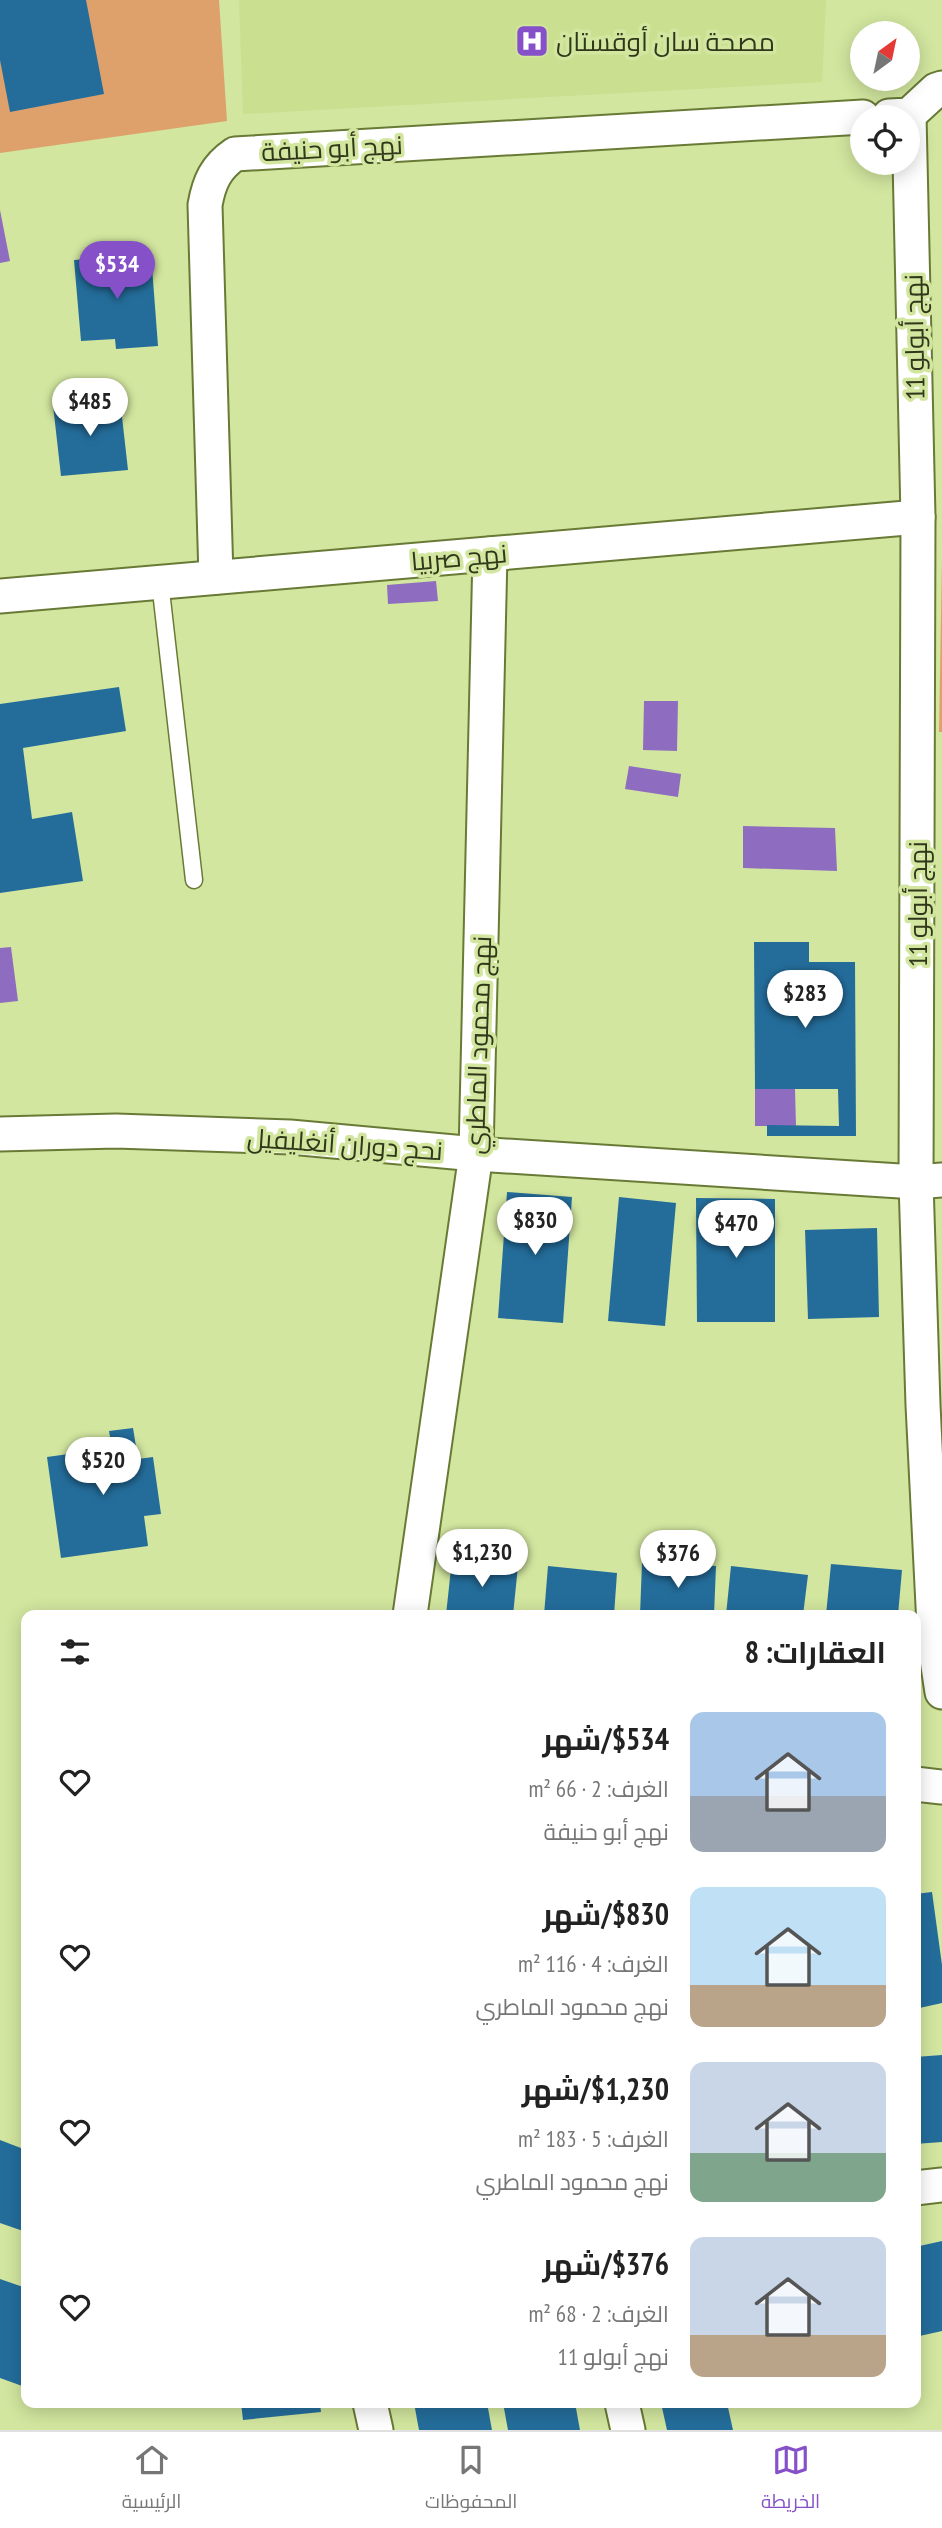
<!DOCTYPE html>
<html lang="ar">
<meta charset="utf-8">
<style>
:root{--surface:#fff;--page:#f2f2f2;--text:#222;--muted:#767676;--line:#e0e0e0;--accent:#8550c8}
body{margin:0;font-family:"PT Sans Narrow",Cairo,sans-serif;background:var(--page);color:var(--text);direction:rtl;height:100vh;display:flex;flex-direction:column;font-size:26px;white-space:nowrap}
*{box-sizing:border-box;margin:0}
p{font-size:23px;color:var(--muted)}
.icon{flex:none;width:38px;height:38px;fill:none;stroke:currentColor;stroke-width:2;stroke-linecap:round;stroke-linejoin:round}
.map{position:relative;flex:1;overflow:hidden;direction:ltr}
.sheet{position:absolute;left:21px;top:1610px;width:900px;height:798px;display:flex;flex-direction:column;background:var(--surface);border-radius:14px;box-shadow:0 4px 18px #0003;direction:rtl}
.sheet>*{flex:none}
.needle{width:46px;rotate:33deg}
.fabs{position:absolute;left:850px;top:21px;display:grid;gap:14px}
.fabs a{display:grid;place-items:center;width:70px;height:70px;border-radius:50%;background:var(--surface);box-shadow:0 4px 18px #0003;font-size:35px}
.price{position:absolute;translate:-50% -60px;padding:0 16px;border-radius:24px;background:#fff;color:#222;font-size:23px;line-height:46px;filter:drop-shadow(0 2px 4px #0008)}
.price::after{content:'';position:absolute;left:50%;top:42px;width:21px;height:16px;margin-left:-10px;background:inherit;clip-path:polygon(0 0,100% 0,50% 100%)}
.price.current{background:var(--accent);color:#fff}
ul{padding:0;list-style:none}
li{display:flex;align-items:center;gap:21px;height:175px;padding:0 35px}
li span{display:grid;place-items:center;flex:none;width:196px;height:140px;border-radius:14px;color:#555}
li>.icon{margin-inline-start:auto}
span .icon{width:84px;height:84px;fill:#fffc;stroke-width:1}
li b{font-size:30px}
h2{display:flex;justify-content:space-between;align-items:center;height:84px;padding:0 35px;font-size:30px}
.tabs{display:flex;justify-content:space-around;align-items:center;height:98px;border-top:2px solid var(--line);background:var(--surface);font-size:19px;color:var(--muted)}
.tabs a{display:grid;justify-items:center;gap:4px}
.tabs .current{color:var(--accent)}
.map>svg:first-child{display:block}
.built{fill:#cadf90}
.green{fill:#dea16c}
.water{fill:#8e6dc0}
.building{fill:#246d9b}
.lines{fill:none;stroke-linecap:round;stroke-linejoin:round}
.lane-casing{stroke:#697a36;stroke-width:19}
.street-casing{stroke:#697a36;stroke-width:37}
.lane{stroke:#fff;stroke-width:16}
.street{stroke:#fff;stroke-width:33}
.labels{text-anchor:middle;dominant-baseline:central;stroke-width:7;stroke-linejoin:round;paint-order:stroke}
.poi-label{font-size:26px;fill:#30371a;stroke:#d2e69f;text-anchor:start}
.street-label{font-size:26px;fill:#30371a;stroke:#d2e69f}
</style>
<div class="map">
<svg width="942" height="2430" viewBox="0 0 942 2430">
<rect width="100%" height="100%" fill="#d2e69f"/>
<path class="built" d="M239 0H826L822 82 243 114Z"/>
<g class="green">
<path d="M0 0H219L227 121 0 153Z"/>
<path d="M942 558V732H939Z"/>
</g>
<g class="water">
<path d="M0 210 10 261 0 263Z"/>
<path d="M436 581 438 601 388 604 387 585Z"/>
<path d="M644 701H678L677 751 643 750Z"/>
<path d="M629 766 681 774 678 797 625 789Z"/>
<path d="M743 826 835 828 837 871 743 868Z"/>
<path d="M11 947 18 1001 0 1003V948Z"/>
<path d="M755 1089H795L796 1126H755Z"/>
</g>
<g class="building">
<path d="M0 0H86L104 94 10 112 0 60Z"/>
<path d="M151 254 158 346 116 349 115 339 81 341 74 260Z"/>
<path d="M120 399 128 470 61 476 53 405Z"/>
<path d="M119 687 126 731 23 748 32 819 72 812 83 881 0 893V704Z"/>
<path d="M754 942H809V962H855L856 1136H767V1125L839 1126 838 1089H755Z"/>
<path d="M507 1192 572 1197 563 1323 498 1318Z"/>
<path d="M619 1197 676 1203 665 1326 608 1321Z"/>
<path d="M696 1198 775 1199V1322H697Z"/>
<path d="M877 1228 879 1317 808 1319 805 1230Z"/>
<path d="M133 1428 138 1459 153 1457 161 1514 144 1516 148 1546 61 1558 47 1457 112 1448 109 1431Z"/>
<path d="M452 1559 518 1566 513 1615H446Z"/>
<path d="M642 1563 716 1566 714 1615H640Z"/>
<path d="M831 1564 902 1570 898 1615H826Z"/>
<path d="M548 1566 617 1573 614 1615H544Z"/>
<path d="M731 1566 808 1575 803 1615H726Z"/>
<path d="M932 1892 942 1965V2003L915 2009V1894Z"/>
<path d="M942 2055V2142L915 2144V2057Z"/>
<path d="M0 2140 26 2150V2232L0 2223Z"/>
<path d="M942 2241V2331L915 2337V2247Z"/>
<path d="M0 2279 26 2288 25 2387 0 2378Z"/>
<path d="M241 2403H320L321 2412 243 2420Z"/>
<path d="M414 2403H487L492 2430H419Z"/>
<path d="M503 2403H575L580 2430H508Z"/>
<path d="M661 2403H727L733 2430H667Z"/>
</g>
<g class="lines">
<defs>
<path id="lane" d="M160 582 194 880"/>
<g id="street">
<path d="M909 115 918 517 916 1182 923 1405 935 1646 942 1692"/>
<path d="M889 116 909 115 936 90 942 88"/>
<path d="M216 577 205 205C209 182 216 167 235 154L863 117"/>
<path d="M0 596 918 517"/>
<path d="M0 1134 116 1131 290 1137 476 1154 916 1182 942 1180"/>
<path d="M410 1615 476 1154 490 554"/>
<path d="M915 1784 942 1787"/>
<path d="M915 2188 942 2185"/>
<path d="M370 2403 376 2430"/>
<path d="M622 2403 628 2430"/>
</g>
</defs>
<use href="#lane" class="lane-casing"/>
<use href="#street" class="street-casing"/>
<use href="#lane" class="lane"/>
<use href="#street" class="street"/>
</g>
<defs>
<symbol id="hospital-square" viewBox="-11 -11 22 22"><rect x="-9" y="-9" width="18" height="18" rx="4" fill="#8550c8" stroke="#d2e69f"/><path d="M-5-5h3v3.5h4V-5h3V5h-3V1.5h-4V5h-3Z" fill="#fff"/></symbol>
</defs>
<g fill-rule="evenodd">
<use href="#hospital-square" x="513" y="22" width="38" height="38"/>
</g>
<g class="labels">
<g class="poi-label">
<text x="556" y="41">مصحة سان أوقستان</text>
</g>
<g class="street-label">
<text transform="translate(332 148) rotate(-3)">نهج أبو حنيفة</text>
<text transform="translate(914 337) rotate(-91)">نهج أبولو 11</text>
<text transform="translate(459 557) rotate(-5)">نهج صربيا</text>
<text transform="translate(917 904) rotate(-90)">نهج أبولو 11</text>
<text transform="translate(478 1045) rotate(-88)">نهج محمود الماطري</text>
<text transform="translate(345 1144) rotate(4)">نحج دوران أنغليفيل</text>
</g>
</g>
</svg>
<div class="fabs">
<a><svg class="needle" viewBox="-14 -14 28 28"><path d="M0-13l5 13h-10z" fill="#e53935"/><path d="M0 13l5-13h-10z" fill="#767676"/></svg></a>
<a><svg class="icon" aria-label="locate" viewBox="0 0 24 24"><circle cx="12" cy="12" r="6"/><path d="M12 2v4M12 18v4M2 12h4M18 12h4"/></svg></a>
</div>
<b class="price current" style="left:117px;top:301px">$534</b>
<b class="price" style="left:90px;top:438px">$485</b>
<b class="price" style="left:805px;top:1030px">$283</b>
<b class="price" style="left:535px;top:1257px">$830</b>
<b class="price" style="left:736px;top:1260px">$470</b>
<b class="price" style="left:103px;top:1497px">$520</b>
<b class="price" style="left:482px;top:1589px">$1,230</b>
<b class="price" style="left:678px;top:1590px">$376</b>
<section class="sheet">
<h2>العقارات: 8<svg class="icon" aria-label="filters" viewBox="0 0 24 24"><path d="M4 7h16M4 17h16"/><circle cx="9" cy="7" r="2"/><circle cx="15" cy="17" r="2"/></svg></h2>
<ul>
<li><span style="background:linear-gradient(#a9c7e8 60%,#9aa5b1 0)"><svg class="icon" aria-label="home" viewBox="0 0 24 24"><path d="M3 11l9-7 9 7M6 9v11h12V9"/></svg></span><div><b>$534/شهر</b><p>الغرف: 2 · 66 m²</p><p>نهج أبو حنيفة</p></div><svg class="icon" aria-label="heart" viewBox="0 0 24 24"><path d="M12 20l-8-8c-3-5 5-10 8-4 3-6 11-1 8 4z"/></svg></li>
<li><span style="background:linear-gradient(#bfe0f5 70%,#b9a48a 0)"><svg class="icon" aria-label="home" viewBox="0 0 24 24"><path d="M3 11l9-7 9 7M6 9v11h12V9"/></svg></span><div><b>$830/شهر</b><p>الغرف: 4 · 116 m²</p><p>نهج محمود الماطري</p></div><svg class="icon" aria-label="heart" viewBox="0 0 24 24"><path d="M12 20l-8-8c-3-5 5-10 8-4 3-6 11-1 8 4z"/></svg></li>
<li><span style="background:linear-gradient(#c9d6e8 65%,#7fa58c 0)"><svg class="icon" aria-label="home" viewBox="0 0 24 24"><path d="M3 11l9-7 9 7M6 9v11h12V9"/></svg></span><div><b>$1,230/شهر</b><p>الغرف: 5 · 183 m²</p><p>نهج محمود الماطري</p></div><svg class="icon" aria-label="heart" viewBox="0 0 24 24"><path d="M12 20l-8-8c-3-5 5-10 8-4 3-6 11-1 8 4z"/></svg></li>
<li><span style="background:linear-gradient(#c9d6e8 70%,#b9a48a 0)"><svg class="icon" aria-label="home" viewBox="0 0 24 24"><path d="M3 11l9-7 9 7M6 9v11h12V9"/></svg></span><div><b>$376/شهر</b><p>الغرف: 2 · 68 m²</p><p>نهج أبولو 11</p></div><svg class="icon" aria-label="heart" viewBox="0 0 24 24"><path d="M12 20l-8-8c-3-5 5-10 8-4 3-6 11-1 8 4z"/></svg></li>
</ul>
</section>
</div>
<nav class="tabs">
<a class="current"><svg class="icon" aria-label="map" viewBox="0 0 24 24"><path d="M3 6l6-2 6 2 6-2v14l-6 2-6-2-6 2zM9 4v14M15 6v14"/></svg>الخريطة</a>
<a><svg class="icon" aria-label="saved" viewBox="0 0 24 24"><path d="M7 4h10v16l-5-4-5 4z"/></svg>المحفوظات</a>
<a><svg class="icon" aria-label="home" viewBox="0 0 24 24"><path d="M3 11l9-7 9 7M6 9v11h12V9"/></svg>الرئيسية</a>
</nav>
